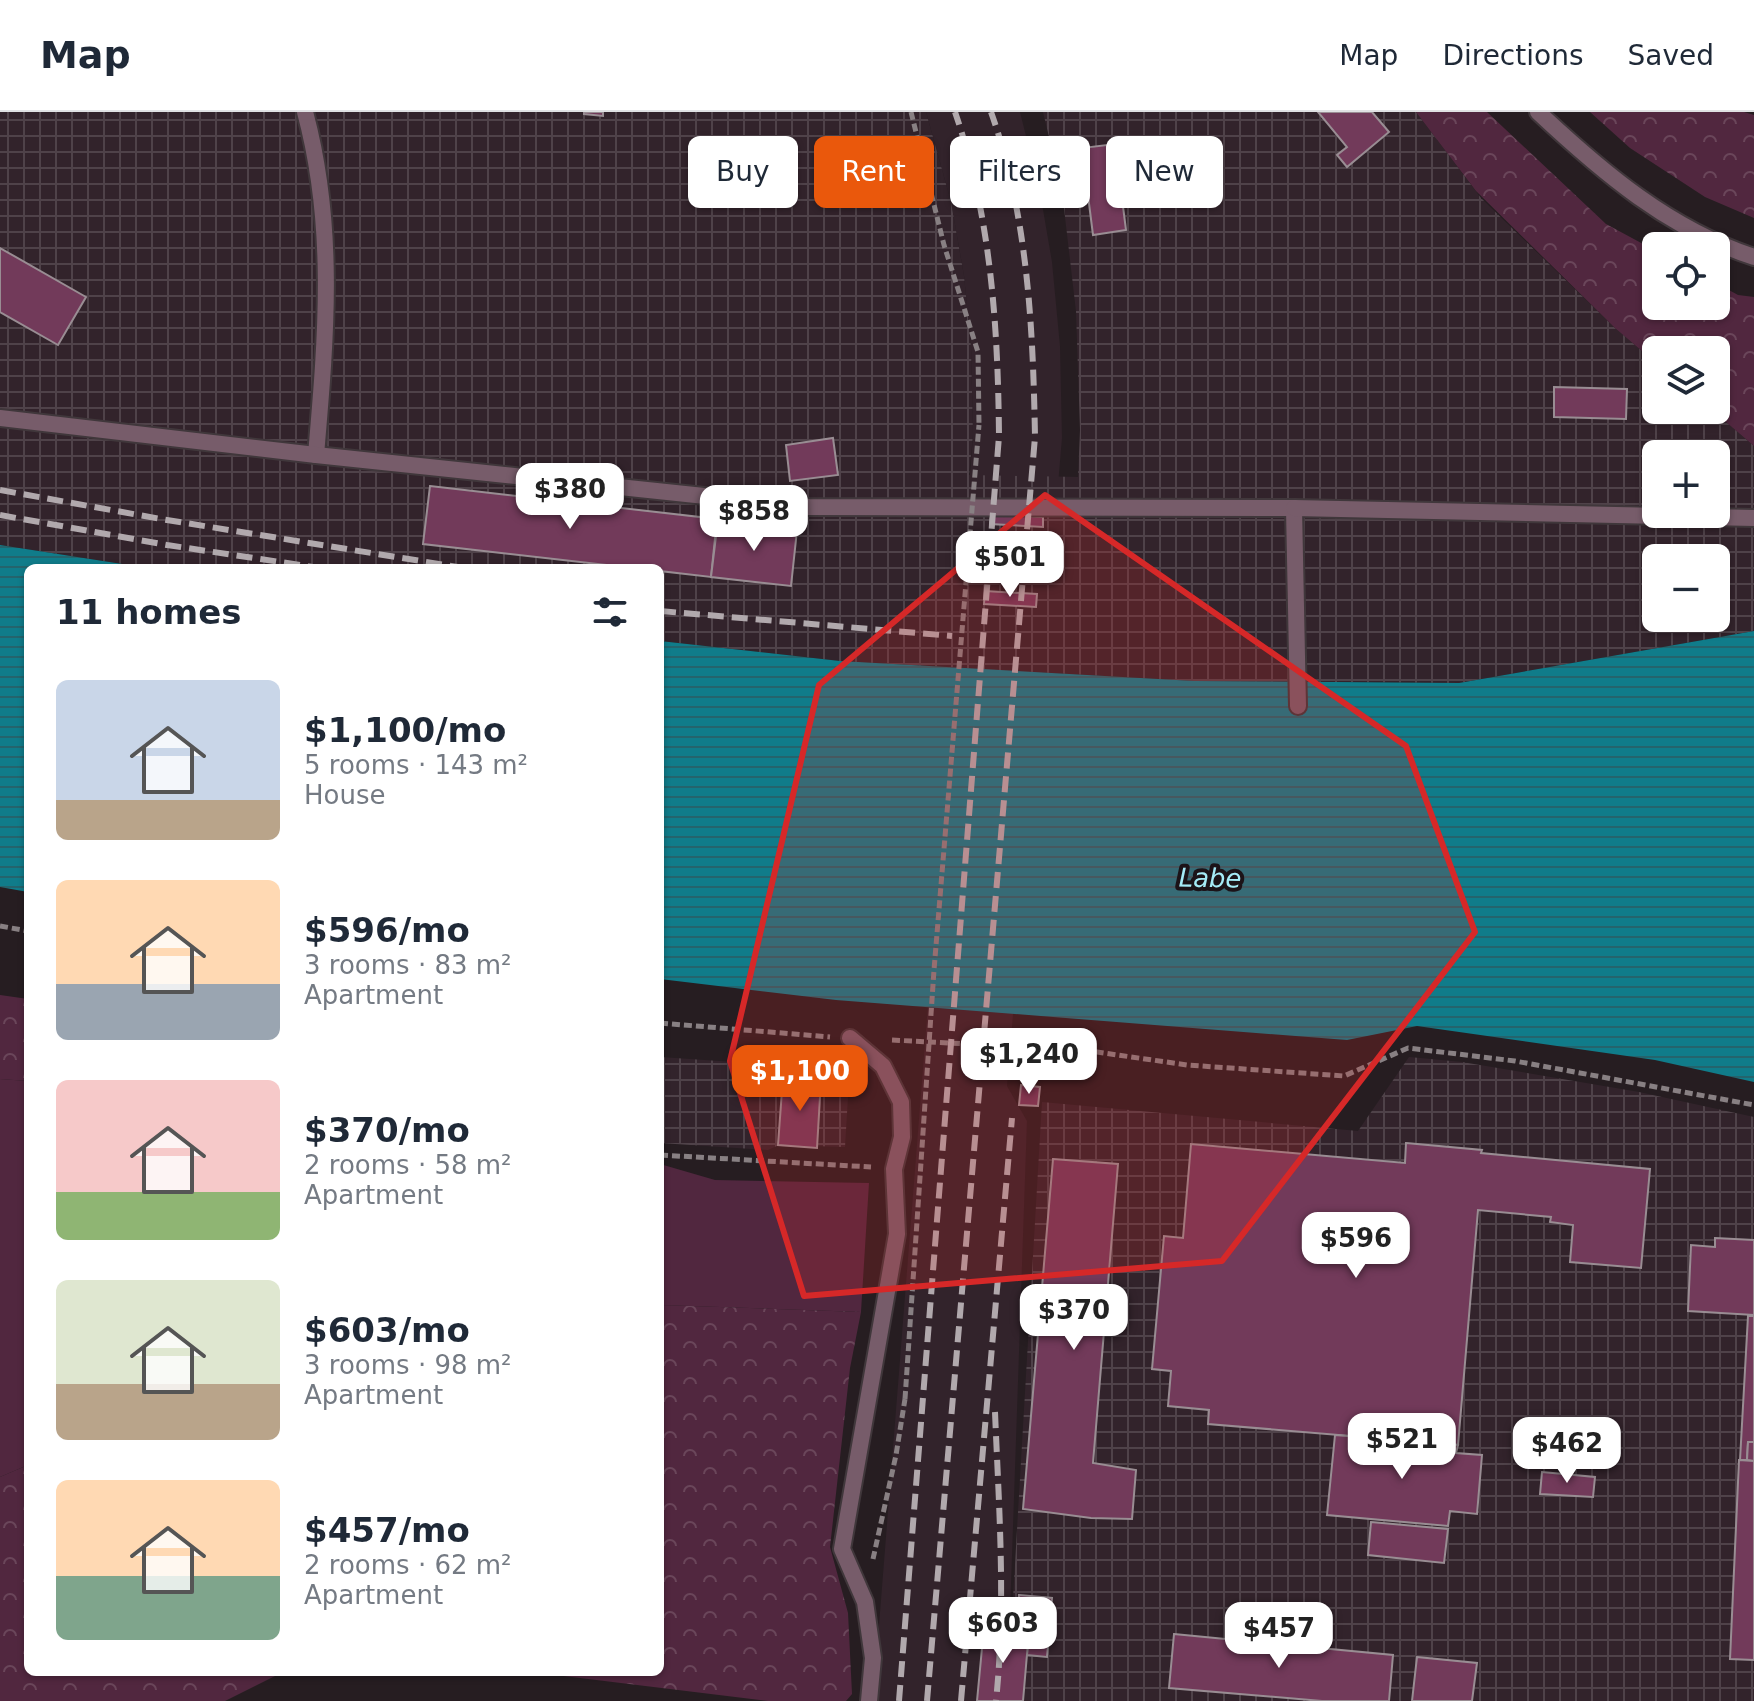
<!DOCTYPE html>
<meta charset="utf-8">
<style>
:root{--surface:#fff;--page:#f6f6f7;--text:#1f2937;--muted:#747a83;--line:#e0e1e3;--accent:#ea580c}
body{margin:0;font-family:"DejaVu Sans",sans-serif;background:var(--page);color:var(--text);height:100vh;display:flex;flex-direction:column;font-size:30px;white-space:nowrap}
*{box-sizing:border-box;margin:0}
p{font-size:26px;color:var(--muted)}
.icon{flex:none;width:44px;height:44px;fill:none;stroke:currentColor;stroke-width:2;stroke-linecap:round;stroke-linejoin:round}
.map{position:relative;flex:1;overflow:hidden}
.sheet{position:absolute;left:24px;top:452px;width:640px;height:1112px;display:flex;flex-direction:column;background:var(--surface);border-radius:12px;box-shadow:0 2px 6px #0004}
.sheet>*{flex:none}
.hud{position:absolute;left:688px;top:24px;width:760px;height:72px;display:flex;gap:16px}
.buttons{position:absolute;left:1642px;top:120px;display:grid;gap:16px}
.buttons a{display:grid;place-items:center;width:88px;height:88px;border-radius:12px;background:var(--surface);box-shadow:0 2px 6px #0004;font-size:40px}
.price{position:absolute;translate:-50% -68px;padding:0 18px;border-radius:16px;background:#fff;color:#222;font-size:26px;line-height:52px;filter:drop-shadow(0 2px 4px #0008)}
.price::after{content:'';position:absolute;left:50%;top:48px;width:24px;height:18px;margin-left:-12px;background:inherit;clip-path:polygon(0 0,100% 0,50% 100%)}
.price.active{background:var(--accent);color:#fff}
ul{padding:0;list-style:none}
li{display:flex;align-items:center;gap:24px;height:200px;padding:0 32px}
li span{display:grid;place-items:center;flex:none;width:224px;height:160px;border-radius:12px;color:#555}
li>.icon{margin-inline-start:auto}
span .icon{width:96px;height:96px;fill:#fffc;stroke-width:1}
li b{font-size:34px}
h2{display:flex;justify-content:space-between;align-items:center;height:96px;padding:0 32px;font-size:34px}
.chip{padding:0 28px;border-radius:12px;background:var(--surface);box-shadow:0 2px 6px #0004;font-size:28px;line-height:72px}
.chip.active{background:var(--accent);color:#fff}
header{display:flex;align-items:center;gap:48px;box-sizing:border-box;height:112px;padding:0 40px;background:var(--surface);border-bottom:2px solid var(--line)}
header strong{font-size:38px}
nav{display:flex;gap:44px;margin-inline-start:auto;font-size:28px}
.map>svg:first-child{display:block}
.built{fill:#32232b}
.industrial{fill:url(#industrial-grid);fill-rule:evenodd}
.grass{fill:#51273f}
.forest{fill:url(#forest-crowns)}
.water{fill:url(#water-rules)}
.building{fill:#723a5a;stroke:#998d93;stroke-width:2}
.lines{fill:none;stroke-linecap:round;stroke-linejoin:round}
.service-casing{stroke:#40373b;stroke-width:20}
.tertiary-casing{stroke:#40373b;stroke-width:20}
.path{stroke:#888083;stroke-width:5;stroke-dasharray:8 4;stroke-linecap:butt}
.service{stroke:#775c6a;stroke-width:16}
.tertiary{stroke:#775c6a;stroke-width:16}
.rail{stroke:#b1a9ad;stroke-width:6;stroke-dasharray:16 8;stroke-linecap:butt}
.path-bridge{stroke:#888083;stroke-width:5;stroke-dasharray:8 4;stroke-linecap:butt}
.marked{fill:#d62828;fill-opacity:0.2;stroke:#d62828;stroke-width:6;stroke-linejoin:round}
.labels{text-anchor:middle;dominant-baseline:central;stroke-width:8;stroke-linejoin:round;paint-order:stroke}
.water-label{font-size:26px;font-style:italic;fill:#a5ebf7;stroke:#1c1318}
</style>
<header>
<strong>Map</strong>
<nav><a>Map</a><a>Directions</a><a>Saved</a></nav>
</header>
<div class="map">
<svg width="1754" height="1589" viewBox="0 0 1754 1589">
<defs>
<pattern id="industrial-grid" width="8" height="8" patternUnits="userSpaceOnUse" patternTransform="scale(2)"><rect width="8" height="8" fill="#32232b"/><path d="M0 4h8M4 0v8" fill="none" stroke="#4f4249"/></pattern>
<pattern id="forest-crowns" width="20" height="18" patternUnits="userSpaceOnUse" patternTransform="scale(2)"><rect width="20" height="18" fill="#51273f"/><path d="M2 6a3 3 0 1 1 6 0M12 15a3 3 0 1 1 6 0" fill="none" stroke="#6a465a"/></pattern>
<pattern id="water-rules" width="6" height="5" patternUnits="userSpaceOnUse" patternTransform="scale(2)"><rect width="6" height="5" fill="#107c8a"/><path d="M0 2.5h6" fill="none" stroke="#24646d"/></pattern>
</defs>
<rect width="100%" height="100%" fill="#261d21"/>
<path class="built" d="M926 0H1020L1040 80 1052 150 1060 234 1062 326 1007 974 1027 1009 1007 1589H873L973 323 971 235 964 164 951 90Z"/>
<g class="industrial">
<path d="M0 0H926L951 90 964 164 971 235 973 323 969 363 1078 365 1080 318 1076 199 1062 79 1043 0H1416L1481 86 1615 216 1656 251V298H1712L1754 334V519L1459 571 1194 569 840 549 660 529V456H148L0 433ZM1656 342H1716V402H1656ZM1656 446H1716V506H1656Z"/>
<path d="M660 945 763 952 774 964 849 968 845 1035 779 1033 768 1038 660 1031Z"/>
<path d="M1409 945 1462 950 1639 980 1754 1005V1589H1007L1042 990 1358 1019Z"/>
</g>
<g class="grass">
<path d="M0 967 28 969V1353L0 1365Z"/>
<path d="M660 1052 715 1068 869 1071 861 1200 660 1193Z"/>
</g>
<g class="forest">
<path d="M1416 0H1487L1606 112 1656 139V194H1716V171L1738 183 1754 185V334L1712 298H1716V238H1656V251L1615 216 1476 79Z"/>
<path d="M1590 0H1744L1754 3V106L1705 85 1630 36Z"/>
<path d="M0 883 28 887V969L0 967Z"/>
<path d="M660 1193 861 1200 850 1256 830 1435 848 1501 852 1582 846 1589H768L531 1560H660Z"/>
<path d="M28 1353V1560H283L225 1589H0V1365Z"/>
</g>
<g class="water">
<path d="M0 433 148 456H28V780L0 775Z"/>
<path d="M1754 519V970L1655 948 1417 914 1347 928 836 888 660 867V529L840 549 1194 569 1459 571Z"/>
</g>
<g class="building">
<path d="M584 0H603V4L584 2Z"/>
<path d="M1318 0H1372L1389 20 1347 55 1337 43 1347 35Z"/>
<path d="M1115 32 1126 118 1093 123 1082 36Z"/>
<path d="M0 136 86 185 58 233 0 200Z"/>
<path d="M1554 275 1627 277 1626 307 1554 305Z"/>
<path d="M833 326 838 363 790 369 786 333Z"/>
<path d="M430 374 717 407 711 465 660 459V456H633L423 432Z"/>
<path d="M991 402 1043 405V415L990 412Z"/>
<path d="M718 408 797 418 791 474 711 465Z"/>
<path d="M985 479 1037 482 1036 495 984 492Z"/>
<path d="M783 965 821 968 817 1036 778 1033Z"/>
<path d="M1021 973 1040 975 1038 994 1019 993Z"/>
<path d="M1406 1031 1482 1038 1481 1041 1650 1057 1641 1156 1570 1150 1573 1113 1550 1110 1551 1105 1478 1098 1458 1333 1208 1312 1209 1298 1168 1294 1171 1259 1152 1257 1164 1124 1183 1126 1191 1032 1405 1051Z"/>
<path d="M1053 1047 1118 1052 1093 1351 1136 1358 1132 1407 1091 1406 1023 1397Z"/>
<path d="M1715 1126 1754 1128V1203L1688 1199 1691 1133 1715 1135Z"/>
<path d="M1748 1204H1754V1330H1748L1747 1348H1740Z"/>
<path d="M1335 1323 1458 1333 1456 1341 1482 1343 1477 1402 1450 1399 1448 1414 1327 1403Z"/>
<path d="M1748 1330H1754V1349L1747 1348Z"/>
<path d="M1739 1348 1754 1349V1548L1730 1547Z"/>
<path d="M1542 1360 1595 1365 1593 1385 1540 1382Z"/>
<path d="M1371 1410 1448 1417 1444 1451 1368 1443Z"/>
<path d="M1019 1483 1052 1486 1047 1545 1027 1543 1029 1519 1016 1518Z"/>
<path d="M984 1515 1029 1519 1023 1589H977Z"/>
<path d="M1174 1522 1393 1543 1389 1589H1322L1169 1576Z"/>
<path d="M1417 1545 1477 1551 1472 1589H1412Z"/>
</g>
<g class="lines">
<defs>
<g id="service">
<path d="M305 0C336 115 326 226 316 343"/>
<path d="M0 306 316 343 809 395 1294 396 1298 594"/>
<path d="M1294 396 1754 406"/>
<path d="M850 926 883 954 901 990 902 1025 894 1057 897 1122 842 1437 865 1490 873 1546 869 1589"/>
</g>
<path id="tertiary" d="M1538 0C1602 60 1669 117 1754 145"/>
</defs>
<use href="#service" class="service-casing"/>
<use href="#tertiary" class="tertiary-casing"/>
<g class="path">
<path d="M911 0 944 133 978 240 979 313"/>
<path d="M0 814 28 819"/>
<path d="M660 911 830 925"/>
<path d="M892 928 1083 938 1187 953 1344 964 1408 936 1515 949 1754 993"/>
<path d="M660 1043 871 1055"/>
<path d="M873 1447 896 1343 905 1287"/>
</g>
<use href="#service" class="service"/>
<use href="#tertiary" class="tertiary"/>
<g class="rail">
<path d="M0 378 161 407 464 456"/>
<path d="M0 403 167 433 320 456"/>
<path d="M660 499 952 524"/>
<path d="M995 1300C999 1397 1006 1493 996 1589"/>
<path d="M899 1589 999 324C998 215 991 104 955 0"/>
<path d="M927 1589 1035 325C1033 216 1028 104 991 0"/>
<path d="M961 1589 1012 1006"/>
</g>
<path class="path-bridge" d="M905 1287 934 858 979 313"/>
</g>
<path class="marked" d="M1045 383 1406 634 1475 820 1222 1149 804 1184 730 949 819 573Z"/>
<g class="labels">
<g class="water-label">
<text transform="translate(1210 766) rotate(1)">Labe</text>
</g>
</g>
</svg>
<div class="buttons">
<a><svg class="icon" aria-label="locate" viewBox="0 0 24 24"><circle cx="12" cy="12" r="6"/><path d="M12 2v4M12 18v4M2 12h4M18 12h4"/></svg></a>
<a><svg class="icon" aria-label="layers" viewBox="0 0 24 24"><path d="M12 4l9 5-9 5-9-5zM3 14l9 5 9-5"/></svg></a>
<a>+</a>
<a>−</a>
</div>
<b class="price" style="left:570px;top:419px">$380</b>
<b class="price" style="left:754px;top:441px">$858</b>
<b class="price" style="left:1010px;top:487px">$501</b>
<b class="price" style="left:1029px;top:984px">$1,240</b>
<b class="price active" style="left:800px;top:1001px">$1,100</b>
<b class="price" style="left:1356px;top:1168px">$596</b>
<b class="price" style="left:1074px;top:1240px">$370</b>
<b class="price" style="left:1402px;top:1369px">$521</b>
<b class="price" style="left:1567px;top:1373px">$462</b>
<b class="price" style="left:1003px;top:1553px">$603</b>
<b class="price" style="left:1279px;top:1558px">$457</b>
<div class="hud">
<a class="chip">Buy</a>
<a class="chip active">Rent</a>
<a class="chip">Filters</a>
<a class="chip">New</a>
</div>
<section class="sheet">
<h2>11 homes<svg class="icon" aria-label="filters" viewBox="0 0 24 24"><path d="M4 7h16M4 17h16"/><circle cx="9" cy="7" r="2"/><circle cx="15" cy="17" r="2"/></svg></h2>
<ul>
<li><span style="background:linear-gradient(#c9d6e8 75%,#b9a48a 0)"><svg class="icon" aria-label="home" viewBox="0 0 24 24"><path d="M3 11l9-7 9 7M6 9v11h12V9"/></svg></span><div><b>$1,100/mo</b><p>5 rooms · 143 m²</p><p>House</p></div></li>
<li><span style="background:linear-gradient(#ffd9b3 65%,#9aa5b1 0)"><svg class="icon" aria-label="home" viewBox="0 0 24 24"><path d="M3 11l9-7 9 7M6 9v11h12V9"/></svg></span><div><b>$596/mo</b><p>3 rooms · 83 m²</p><p>Apartment</p></div></li>
<li><span style="background:linear-gradient(#f6c9c9 70%,#8fb573 0)"><svg class="icon" aria-label="home" viewBox="0 0 24 24"><path d="M3 11l9-7 9 7M6 9v11h12V9"/></svg></span><div><b>$370/mo</b><p>2 rooms · 58 m²</p><p>Apartment</p></div></li>
<li><span style="background:linear-gradient(#dfe7d0 65%,#b9a48a 0)"><svg class="icon" aria-label="home" viewBox="0 0 24 24"><path d="M3 11l9-7 9 7M6 9v11h12V9"/></svg></span><div><b>$603/mo</b><p>3 rooms · 98 m²</p><p>Apartment</p></div></li>
<li><span style="background:linear-gradient(#ffd9b3 60%,#7fa58c 0)"><svg class="icon" aria-label="home" viewBox="0 0 24 24"><path d="M3 11l9-7 9 7M6 9v11h12V9"/></svg></span><div><b>$457/mo</b><p>2 rooms · 62 m²</p><p>Apartment</p></div></li>
</ul>
</section>
</div>
